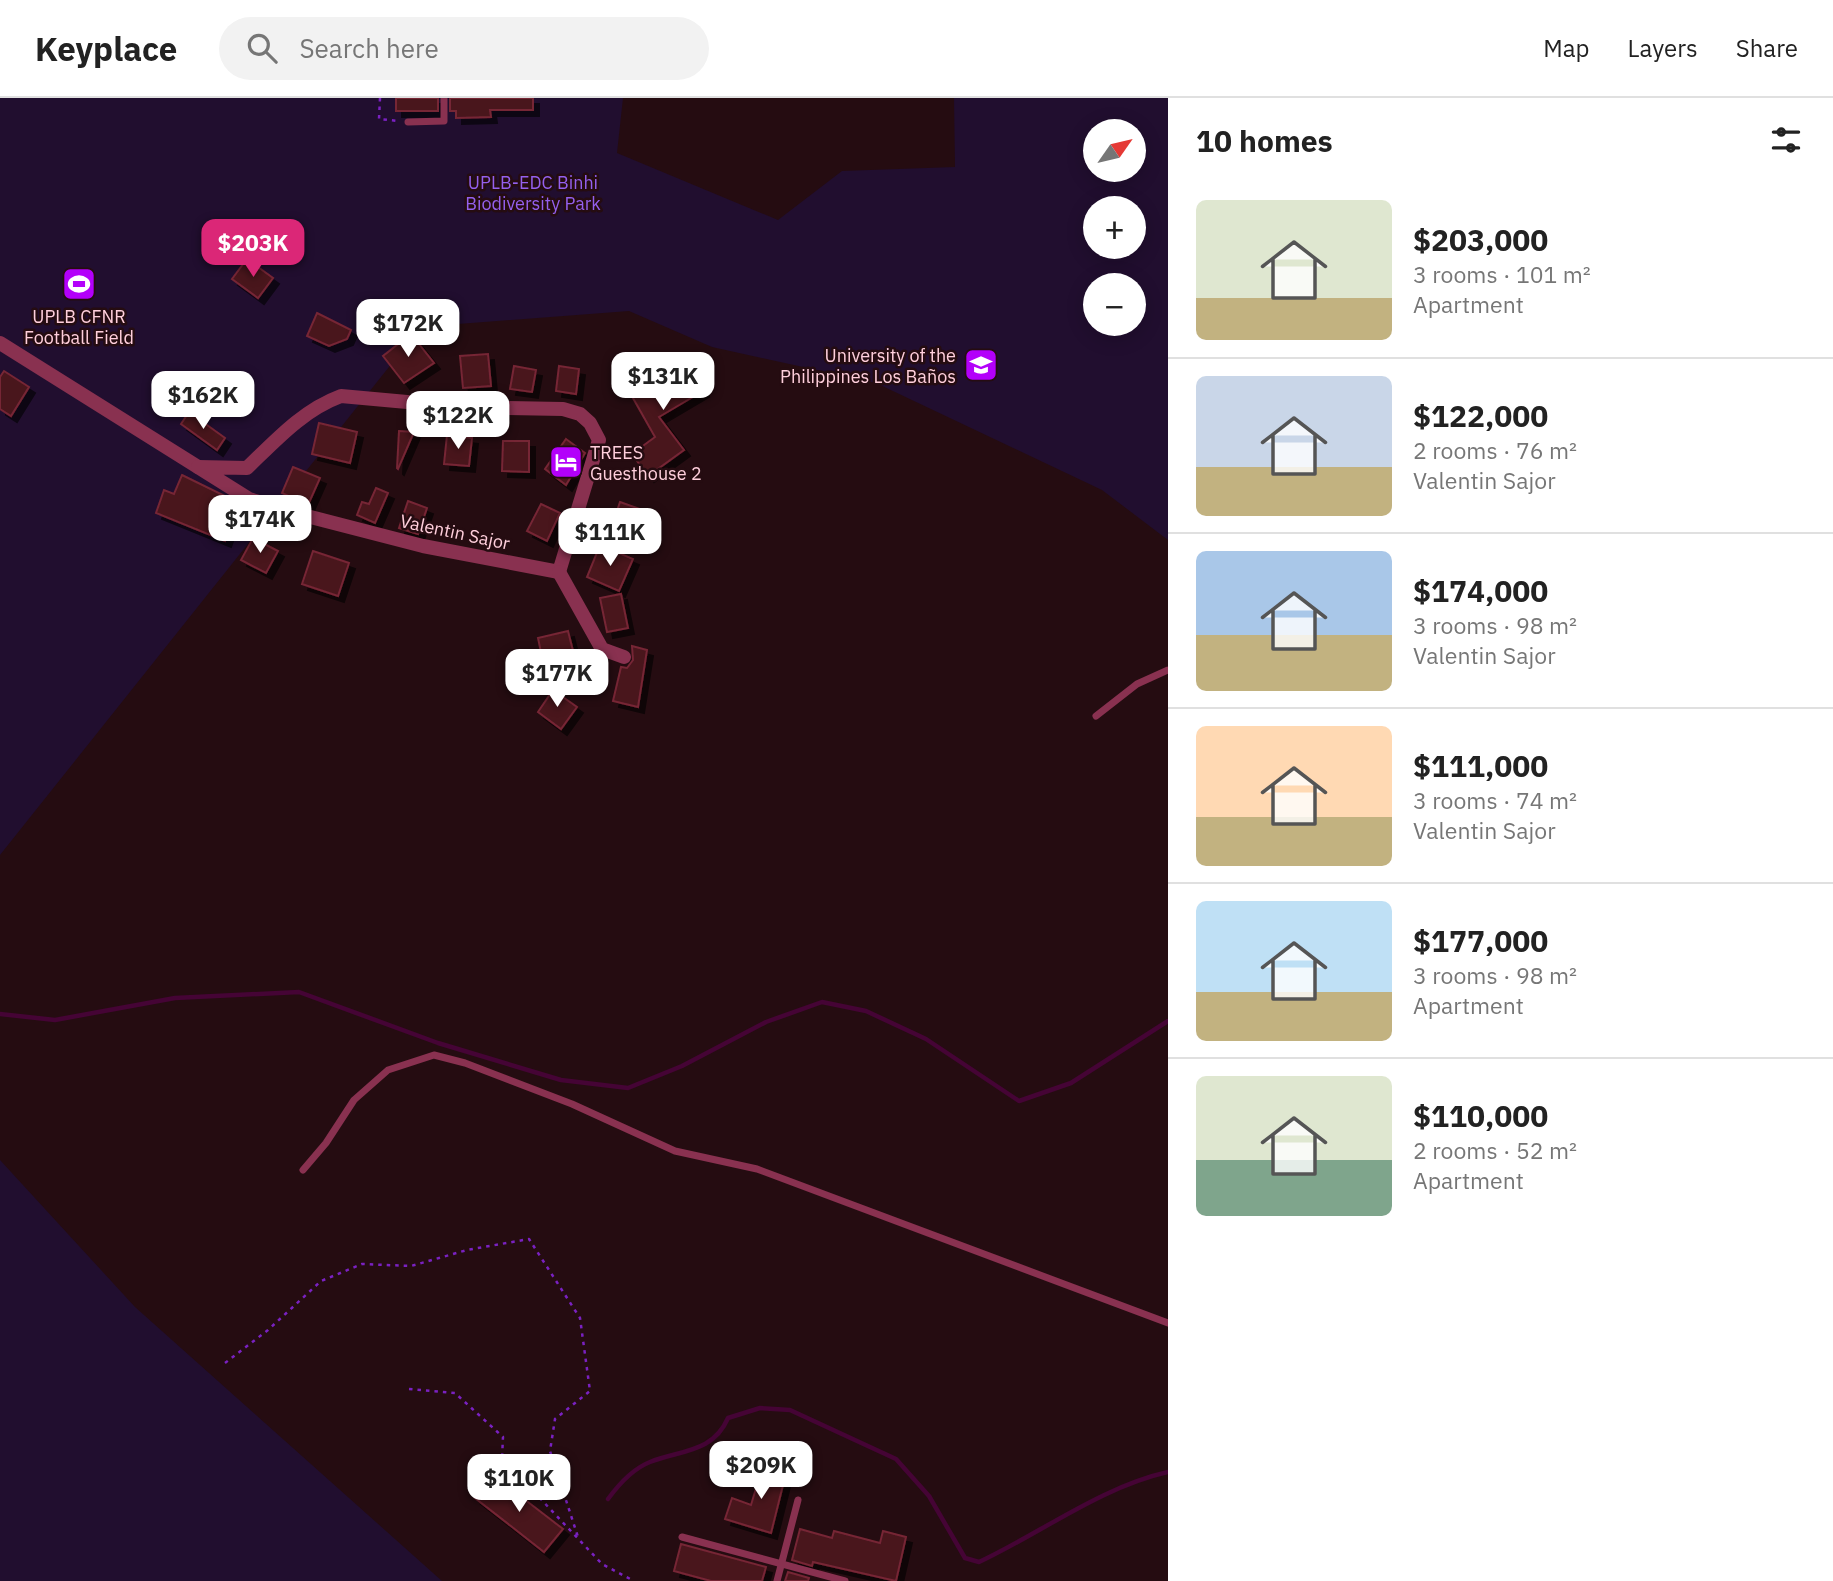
<!DOCTYPE html>
<meta charset="utf-8">
<style>
:root{--surface:#fff;--page:#f2f2f2;--text:#222;--muted:#767676;--line:#e0e0e0;--accent:#db2777}
body{margin:0;font-family:"IBM Plex Sans",sans-serif;background:var(--page);color:var(--text);height:100vh;display:flex;flex-direction:column;font-size:26px;white-space:nowrap}
*{box-sizing:border-box;margin:0}
p{font-size:23px;color:var(--muted)}
.icon{flex:none;width:38px;height:38px;fill:none;stroke:currentColor;stroke-width:2;stroke-linecap:round;stroke-linejoin:round}
.map{position:relative;flex:1;overflow:hidden}
.drawer{display:flex;flex-direction:column;background:var(--surface);width:665px}
.drawer>*{flex:none}
.needle{width:46px;rotate:56deg}
.controls{position:absolute;left:1083px;top:21px;display:grid;gap:14px}
.controls a{display:grid;place-items:center;width:63px;height:63px;border-radius:50%;background:var(--surface);box-shadow:0 4px 18px #0003;font-size:35px}
.price{position:absolute;translate:-50% -60px;padding:0 16px;border-radius:14px;background:#fff;color:#222;font-size:23px;line-height:46px;filter:drop-shadow(0 2px 4px #0008)}
.price::after{content:'';position:absolute;left:50%;top:42px;width:21px;height:16px;margin-left:-10px;background:inherit;clip-path:polygon(0 0,100% 0,50% 100%)}
.price.active{background:var(--accent);color:#fff}
ul{padding:0;list-style:none}
li{display:flex;align-items:center;gap:21px;height:175px;padding:0 28px}
li+li{border-top:2px solid var(--line)}
li span{display:grid;place-items:center;flex:none;width:196px;height:140px;border-radius:10px;color:#555}
li>.icon{margin-inline-start:auto}
span .icon{width:84px;height:84px;fill:#fffc;stroke-width:1}
li b{font-size:30px}
h2{display:flex;justify-content:space-between;align-items:center;height:84px;padding:0 28px;font-size:30px}
header{display:flex;align-items:center;gap:42px;box-sizing:border-box;height:98px;padding:0 35px;background:var(--surface);border-bottom:2px solid var(--line)}
header strong{font-size:33px}
nav{display:flex;gap:38px;margin-inline-start:auto;font-size:24px}
.search{width:490px;height:63px;background:var(--page);display:flex;align-items:center;gap:18px;box-sizing:border-box;padding:0 24px;border-radius:38px;color:var(--muted);font-size:26px}
main{display:flex;flex:1;min-height:0}
.map>svg:first-child{display:block}
.green{fill:#210e2f;fill-rule:evenodd}
.lines{fill:none;stroke-linecap:round;stroke-linejoin:round}
.stream{stroke:#450435;stroke-width:4.5}
.building{fill:#48161f;stroke:#762534;stroke-width:2;filter:url(#shadow)}
.path{stroke:#7a21c1;stroke-width:2.5;stroke-dasharray:3.5 5;stroke-linecap:butt}
.service{stroke:#893150;stroke-width:7}
.minor{stroke:#893150;stroke-width:14}
.labels{text-anchor:middle;dominant-baseline:central;stroke-width:5;stroke-linejoin:round;paint-order:stroke}
.park-label{font-size:18px;fill:#9460ee;stroke:#250c11}
.poi-label{font-size:18px;fill:#ffcfdc;stroke:#250c11}
.street-label{font-size:18px;fill:#ffcfdc;stroke:#250c11}
</style>
<header>
<strong>Keyplace</strong>
<div class="search"><svg class="icon" aria-label="search" viewBox="0 0 24 24"><circle cx="10" cy="10" r="6"/><path d="M15 15l6 6"/></svg>Search here</div>
<nav><a>Map</a><a>Layers</a><a>Share</a></nav>
</header>
<main>
<div class="map">
<svg width="1168" height="1483" viewBox="0 0 1168 1483">
<defs>
<filter id="shadow"><feDropShadow dx="6" dy="6" stdDeviation="0" flood-color="#0009"/></filter>
</defs>
<rect width="100%" height="100%" fill="#250c11"/>
<g class="green">
<path d="M0 0H623L617 55 778 122 842 73 955 69 954 0H1168V442L1102 392 876 285 712 249 629 213 445 227 428 220 0 757ZM1096 33H1134V72H1096ZM1096 110H1134V149H1096ZM1096 187H1134V226H1096Z"/>
<path d="M0 1062 135 1209 442 1483H0Z"/>
</g>
<g class="lines">
<g class="stream">
<path d="M0 916 55 922 175 900 299 894 438 945 561 982 628 990 682 968 766 924 822 904 866 913 926 941 1019 1003 1071 985 1168 923"/>
<path d="M608 1401C619 1386 632 1371 650 1364 680 1352 713 1355 728 1320L760 1310 790 1312 896 1361 929 1398 965 1460 979 1464C1041 1435 1101 1389 1168 1374"/>
</g>
</g>
<g class="building">
<rect x="396" y="0" width="42" height="13"/>
<path d="M450 0H533V12H490L491 19 456 20V13H450Z"/>
<path d="M247 161 273 180 258 200 232 181Z"/>
<path d="M317 215 351 232 347 241 329 248 307 238Z"/>
<path d="M411 236 434 265 404 285 383 258Z"/>
<path d="M488 256 491 288 463 290 460 258Z"/>
<path d="M684 261 703 293 659 319 684 352 648 378 632 356 655 339 629 293Z"/>
<path d="M514 268 536 272 532 294 510 291Z"/>
<path d="M559 268 579 271 576 296 556 293Z"/>
<path d="M4 273 29 289 11 318 0 311V279Z"/>
<path d="M189 314 225 340 217 352 181 326Z"/>
<path d="M319 325 357 334 350 365 312 356Z"/>
<path d="M399 333 414 334 398 371 397 370Z"/>
<path d="M447 337 472 340 469 368 444 366Z"/>
<path d="M566 341 585 355 566 387 545 371Z"/>
<path d="M503 343H529V374L502 373Z"/>
<path d="M293 369 320 380 308 407 282 395Z"/>
<path d="M182 377 229 400 223 417 233 421 225 443 156 415 164 392 174 396Z"/>
<path d="M376 390 388 395 375 425 357 417 362 404 369 406Z"/>
<path d="M408 403 427 410 418 436 399 430Z"/>
<path d="M620 404 648 414 638 441 611 431Z"/>
<path d="M541 406 560 415 547 443 527 433Z"/>
<path d="M253 440 278 453 266 475 241 462Z"/>
<path d="M600 447 633 461 619 493 587 479Z"/>
<path d="M313 453 349 465 338 498 302 486Z"/>
<path d="M621 496 628 530 607 534 600 500Z"/>
<path d="M568 533 574 557 543 564 538 540Z"/>
<path d="M632 548 647 552 638 609 613 603 621 569 627 570 633 562Z"/>
<path d="M553 592 577 609 561 631 538 614Z"/>
<path d="M764 1364 787 1371 771 1435 725 1421 732 1400 751 1407Z"/>
<path d="M493 1377 563 1431 544 1454 475 1400Z"/>
<path d="M800 1431 832 1440 834 1433 880 1445 883 1433 906 1439 896 1483 813 1464 812 1468 792 1462Z"/>
<path d="M681 1446 766 1469 762 1483H711L674 1473Z"/>
<path d="M788 1474 809 1480 808 1483H785Z"/>
</g>
<g class="lines">
<g class="path">
<path d="M380 0 379 21 398 23"/>
<path d="M225 1265 268 1232 321 1183 362 1166 411 1168 467 1152 529 1141 580 1220 590 1293 555 1321 550 1353 578 1439"/>
<path d="M409 1291 455 1295 503 1339 502 1360 602 1466 634 1483"/>
</g>
<g class="service">
<path d="M408 24 444 23V0"/>
<path d="M1096 618 1137 586 1168 572"/>
<path d="M303 1072 326 1045 354 1002 388 972 434 957 465 965 572 1006 675 1053 757 1071 1168 1225"/>
<path d="M682 1439 845 1483"/>
<path d="M777 1483 798 1402"/>
</g>
<g class="minor">
<path d="M0 245 198 369"/>
<path d="M341 298 462 309 563 311 580 316 590 325 599 342 559 474 423 448 295 415 249 401 198 369 247 370C276 342 303 312 341 298Z"/>
<path d="M559 474 602 551 624 559"/>
</g>
</g>
<defs>
<symbol id="stadium-square" viewBox="-11 -11 22 22"><rect x="-9" y="-9" width="18" height="18" rx="4" fill="#b300fa" stroke="#250c11"/><path d="M0-5a6.5 5 0 1 0 0 10a6.5 5 0 1 0 0-10ZM-3.5-1.8h7v3.6h-7Z" fill="#fff"/></symbol>
<symbol id="university-square" viewBox="-11 -11 22 22"><rect x="-9" y="-9" width="18" height="18" rx="4" fill="#b300fa" stroke="#250c11"/><path d="M0-5L7-2L0 1L-7-2ZM-4 1L0 2.5L4 1V4Q0 6-4 4Z" fill="#fff"/></symbol>
<symbol id="hotel-square" viewBox="-11 -11 22 22"><rect x="-9" y="-9" width="18" height="18" rx="4" fill="#b300fa" stroke="#250c11"/><path d="M-6-4.5h1.5V1H6V5H4.5V3h-9V5H-6ZM-4 0a1.8 1.8 0 1 1 3.6 0ZM.5 0V-2.5h3Q6-2.5 6 0Z" fill="#fff"/></symbol>
</defs>
<g fill-rule="evenodd">
<use href="#stadium-square" x="60" y="167" width="38" height="38"/>
<use href="#university-square" x="962" y="248" width="38" height="38"/>
<use href="#hotel-square" x="547" y="345" width="38" height="38"/>
</g>
<g class="labels">
<g class="park-label">
<text x="533" y="84">UPLB-EDC Binhi<tspan x="533" dy="21">Biodiversity Park</tspan></text>
</g>
<g class="poi-label">
<text x="79" y="218">UPLB CFNR<tspan x="79" dy="21">Football Field</tspan></text>
<text x="956" y="257" text-anchor="end">University of the<tspan x="956" dy="21">Philippines Los Baños</tspan></text>
<text x="590" y="354" text-anchor="start">TREES<tspan x="590" dy="21">Guesthouse 2</tspan></text>
</g>
<g class="street-label">
<text transform="translate(455 434) rotate(12)">Valentin Sajor</text>
</g>
</g>
</svg>
<div class="controls">
<a><svg class="needle" viewBox="-14 -14 28 28"><path d="M0-13l5 13h-10z" fill="#e53935"/><path d="M0 13l5-13h-10z" fill="#767676"/></svg></a>
<a>+</a>
<a>−</a>
</div>
<b class="price active" style="left:253px;top:181px">$203K</b>
<b class="price" style="left:408px;top:261px">$172K</b>
<b class="price" style="left:663px;top:314px">$131K</b>
<b class="price" style="left:203px;top:333px">$162K</b>
<b class="price" style="left:458px;top:353px">$122K</b>
<b class="price" style="left:260px;top:457px">$174K</b>
<b class="price" style="left:610px;top:470px">$111K</b>
<b class="price" style="left:557px;top:611px">$177K</b>
<b class="price" style="left:761px;top:1403px">$209K</b>
<b class="price" style="left:519px;top:1416px">$110K</b>
</div>
<section class="drawer">
<h2>10 homes<svg class="icon" aria-label="filters" viewBox="0 0 24 24"><path d="M4 7h16M4 17h16"/><circle cx="9" cy="7" r="2"/><circle cx="15" cy="17" r="2"/></svg></h2>
<ul>
<li><span style="background:linear-gradient(#dfe7d0 70%,#c2b280 0)"><svg class="icon" aria-label="home" viewBox="0 0 24 24"><path d="M3 11l9-7 9 7M6 9v11h12V9"/></svg></span><div><b>$203,000</b><p>3 rooms · 101 m²</p><p>Apartment</p></div></li>
<li><span style="background:linear-gradient(#c9d6e8 65%,#c2b280 0)"><svg class="icon" aria-label="home" viewBox="0 0 24 24"><path d="M3 11l9-7 9 7M6 9v11h12V9"/></svg></span><div><b>$122,000</b><p>2 rooms · 76 m²</p><p>Valentin Sajor</p></div></li>
<li><span style="background:linear-gradient(#a9c7e8 60%,#c2b280 0)"><svg class="icon" aria-label="home" viewBox="0 0 24 24"><path d="M3 11l9-7 9 7M6 9v11h12V9"/></svg></span><div><b>$174,000</b><p>3 rooms · 98 m²</p><p>Valentin Sajor</p></div></li>
<li><span style="background:linear-gradient(#ffd9b3 65%,#c2b280 0)"><svg class="icon" aria-label="home" viewBox="0 0 24 24"><path d="M3 11l9-7 9 7M6 9v11h12V9"/></svg></span><div><b>$111,000</b><p>3 rooms · 74 m²</p><p>Valentin Sajor</p></div></li>
<li><span style="background:linear-gradient(#bfe0f5 65%,#c2b280 0)"><svg class="icon" aria-label="home" viewBox="0 0 24 24"><path d="M3 11l9-7 9 7M6 9v11h12V9"/></svg></span><div><b>$177,000</b><p>3 rooms · 98 m²</p><p>Apartment</p></div></li>
<li><span style="background:linear-gradient(#dfe7d0 60%,#7fa58c 0)"><svg class="icon" aria-label="home" viewBox="0 0 24 24"><path d="M3 11l9-7 9 7M6 9v11h12V9"/></svg></span><div><b>$110,000</b><p>2 rooms · 52 m²</p><p>Apartment</p></div></li>
</ul>
</section>
</main>
